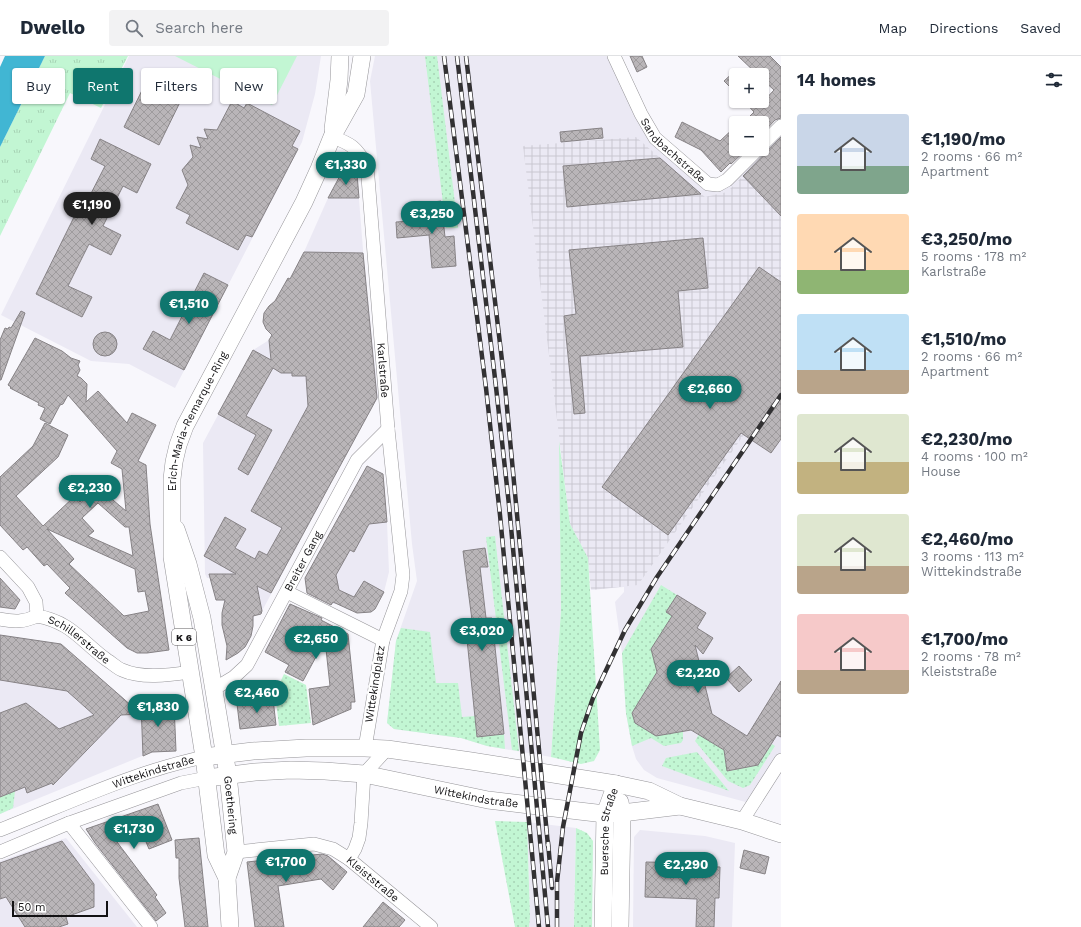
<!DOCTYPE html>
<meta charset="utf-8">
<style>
:root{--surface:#fff;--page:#f2f2f3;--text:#1f2937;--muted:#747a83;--line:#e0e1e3;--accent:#0f766e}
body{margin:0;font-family:"Work Sans",sans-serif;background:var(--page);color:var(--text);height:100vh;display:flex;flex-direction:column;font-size:15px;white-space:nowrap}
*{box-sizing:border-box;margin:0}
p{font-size:13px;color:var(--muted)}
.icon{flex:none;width:22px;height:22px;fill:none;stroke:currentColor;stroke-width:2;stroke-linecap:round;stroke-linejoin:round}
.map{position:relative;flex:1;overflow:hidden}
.panel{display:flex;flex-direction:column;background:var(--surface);width:300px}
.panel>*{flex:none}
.top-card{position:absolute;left:12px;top:12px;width:380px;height:36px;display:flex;gap:8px}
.controls{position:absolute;left:729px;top:12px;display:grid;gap:8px}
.controls a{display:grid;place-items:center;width:40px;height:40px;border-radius:4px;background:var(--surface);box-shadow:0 1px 3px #0004;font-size:20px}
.scale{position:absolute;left:12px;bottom:10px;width:96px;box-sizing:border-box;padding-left:4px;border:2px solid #131214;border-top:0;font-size:11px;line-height:14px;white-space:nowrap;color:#131214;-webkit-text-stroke:3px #fff;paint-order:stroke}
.price{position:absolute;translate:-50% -34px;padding:0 9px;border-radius:14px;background:var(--accent);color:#fff;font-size:13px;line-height:26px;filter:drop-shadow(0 1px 2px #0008)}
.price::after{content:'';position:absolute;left:50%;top:24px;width:12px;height:9px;margin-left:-6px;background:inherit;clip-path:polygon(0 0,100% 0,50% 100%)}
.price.on{background:#222;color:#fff}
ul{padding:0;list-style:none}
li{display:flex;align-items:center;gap:12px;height:100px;padding:0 16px}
li span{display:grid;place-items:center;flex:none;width:112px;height:80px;border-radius:4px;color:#555}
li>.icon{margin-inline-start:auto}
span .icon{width:48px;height:48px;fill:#fffc;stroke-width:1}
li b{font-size:17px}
h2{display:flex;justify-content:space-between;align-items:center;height:48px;padding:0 16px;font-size:17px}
.tag{padding:0 14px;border-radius:4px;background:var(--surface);box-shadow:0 1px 3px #0004;font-size:14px;line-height:36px}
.tag.on{background:var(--accent);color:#fff}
header{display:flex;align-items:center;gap:24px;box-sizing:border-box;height:56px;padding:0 20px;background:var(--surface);border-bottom:1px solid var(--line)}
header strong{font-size:19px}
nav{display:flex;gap:22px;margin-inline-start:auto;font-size:14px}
.search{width:280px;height:36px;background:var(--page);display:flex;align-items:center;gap:10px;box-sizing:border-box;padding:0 14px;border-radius:4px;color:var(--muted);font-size:15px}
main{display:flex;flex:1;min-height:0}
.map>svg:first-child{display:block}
.built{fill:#ebe9f4}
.industrial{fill:url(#industrial-grid)}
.grass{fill:url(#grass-dots)}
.park{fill:url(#park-tufts)}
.garden{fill:#c2f6d3}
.water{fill:#41b6d3}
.building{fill:url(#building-cross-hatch);stroke:#868285;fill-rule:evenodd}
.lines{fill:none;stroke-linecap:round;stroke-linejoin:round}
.minor-casing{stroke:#969599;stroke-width:14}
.major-casing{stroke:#969599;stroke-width:18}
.minor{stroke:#fff;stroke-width:13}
.major{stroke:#fff;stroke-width:17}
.rail-casing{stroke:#323133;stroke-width:4.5}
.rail{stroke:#fff;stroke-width:3;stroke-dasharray:9;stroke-linecap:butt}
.labels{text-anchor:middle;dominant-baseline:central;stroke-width:4;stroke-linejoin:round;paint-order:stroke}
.shield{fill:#fff;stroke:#5a595a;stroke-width:1}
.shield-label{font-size:10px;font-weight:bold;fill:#131214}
.street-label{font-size:11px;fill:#131214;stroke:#fff}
</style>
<header>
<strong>Dwello</strong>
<div class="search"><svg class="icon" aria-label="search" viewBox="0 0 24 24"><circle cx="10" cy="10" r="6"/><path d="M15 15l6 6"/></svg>Search here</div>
<nav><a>Map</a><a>Directions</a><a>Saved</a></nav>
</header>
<main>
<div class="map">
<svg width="781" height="871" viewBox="0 0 781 871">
<defs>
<pattern id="industrial-grid" width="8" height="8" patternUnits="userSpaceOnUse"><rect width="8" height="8" fill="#ebe9f4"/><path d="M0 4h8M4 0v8" fill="none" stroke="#c9c7d0"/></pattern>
<pattern id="grass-dots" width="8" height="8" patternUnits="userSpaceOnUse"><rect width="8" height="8" fill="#c2f6d3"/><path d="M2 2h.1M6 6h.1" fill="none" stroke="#a6d2b4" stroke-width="1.8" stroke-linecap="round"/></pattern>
<pattern id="park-tufts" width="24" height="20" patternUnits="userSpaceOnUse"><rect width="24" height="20" fill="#c2f6d3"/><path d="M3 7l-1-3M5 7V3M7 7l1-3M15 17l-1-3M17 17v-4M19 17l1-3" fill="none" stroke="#a6d2b4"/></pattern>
<pattern id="building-cross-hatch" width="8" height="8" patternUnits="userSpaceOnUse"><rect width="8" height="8" fill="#b9b5b8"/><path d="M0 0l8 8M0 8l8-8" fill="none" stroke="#9e9b9d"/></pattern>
</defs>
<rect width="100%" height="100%" fill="#f8f7fc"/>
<g class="built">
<path d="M129 0H321L315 38 302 86 175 332 129 308 91 305 1 259Z"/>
<path d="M375 0H614L655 82 718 129 781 70V704L753 748 657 722 644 714 636 703 632 690 626 657 622 597 615 546 624 536V531L591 534 588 502 570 468 560 390 561 554 551 701 487 690 461 682 394 673 387 667 396 585 417 525 412 488 370 25Z"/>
<path d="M345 113H349L354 114 357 118 364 206 378 340 262 555 261 558 254 559 253 570 251 580 245 591 238 597 226 603V599L230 598 222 569V557L224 545 216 544 210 522H207L205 518 203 387 253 294 269 284 272 280 266 273 263 266 264 257 269 250 276 245 288 222 290 223 304 196 328 142 342 116Z"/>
<path d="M367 410 383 418 387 466 389 516 384 536 375 553 371 556 357 557 338 548H331L307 536 305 522Z"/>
<path d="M0 579 61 588 131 649 174 648 176 695 152 696 0 758Z"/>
<path d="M527 766 576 772 574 871H528L530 861Z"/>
<path d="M640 774 705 780 735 787 732 871H633L634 781Z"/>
<path d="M66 782 137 871H0V805Z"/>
</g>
<path class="industrial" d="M636 81 705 141 727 136 743 120 781 160V326L638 529 591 534 588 502 570 468 523 90Z"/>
<g class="grass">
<path d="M425 0H437L458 172H446Z"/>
<path d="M559 385 570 468 588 502 600 694 594 705 581 708 551 701 561 554Z"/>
<path d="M495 480 519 695 512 694 486 481Z"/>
<path d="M661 529 677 539 666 556 672 560 657 616 632 657 635 667 656 680 683 675V684L681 687 664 690 651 682 632 690 626 657 622 597Z"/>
<path d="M401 572 430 576 436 627H458L462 661 475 660 477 681 504 678 505 693 487 690 461 682 394 673 387 667 396 585Z"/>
<path d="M284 618 306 629 311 667 279 670 275 637Z"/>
<path d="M699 678 724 694 728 715 758 709 772 688 775 690 750 729 743 732 728 725 695 685Z"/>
<path d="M697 696 729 735 662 710 666 702Z"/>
<path d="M15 735 13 752 0 758V741Z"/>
<path d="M495 765 527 766 530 861 529 871H515Z"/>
<path d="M576 772 587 777 593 785 592 871H574Z"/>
</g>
<path class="park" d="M45 0H128L101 52 70 37 0 180V91Z"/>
<path class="garden" d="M175 0H297L272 49Z"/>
<path class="water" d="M5 0H45L0 91V11Z"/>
<g class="building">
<path d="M630 0H642L647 11 637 16Z"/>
<path d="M738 0H770L781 11V62L775 64 762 78V67H743L754 56 744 45H764L774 34 762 23V19H758Z"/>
<path d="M736 14V37L724 25Z"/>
<path d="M150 18 185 36 159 89 124 71Z"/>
<path d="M232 45 244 52 247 47 300 75 292 90 298 93 252 181 246 179 238 194 186 167 190 159 176 152 188 129 182 114 193 101 190 89 201 92 197 81 208 83 204 73 217 74Z"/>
<path d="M682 66 720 85 736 70V93H747L731 108 730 107 721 116 701 94 675 81Z"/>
<path d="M602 72 603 82 561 86 560 76Z"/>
<path d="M781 81V160L743 120Z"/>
<path d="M100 83 151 108 137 137 123 130 103 170 121 179 111 199 89 188 68 230 92 241 82 261 36 238 76 157 80 159 105 110 91 103Z"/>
<path d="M660 102 701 138 567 151 563 110Z"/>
<path d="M345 113H349L354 114 357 118 359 142H328L342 116Z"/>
<path d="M441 145 445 181 454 180 456 210 432 212 429 179 397 182 396 166 427 164 425 147Z"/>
<path d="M703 182 708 232 678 235 683 291 580 300 585 357 574 358 564 260 576 258 569 194Z"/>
<path d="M304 196 363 197 377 342 271 537 257 530 262 555 261 558 253 560V570L251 580 245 591 238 597 226 604 227 590 222 569V557L225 544H216L209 518H236L204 500 225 461 246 473 235 492 255 503 259 495 267 499 282 472 251 455 308 350 306 320H292V317H281L273 312 246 360 272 374 248 419 238 413 256 379 218 358 253 294 271 304 269 284 272 279 266 273 263 266 264 257 269 250 275 245 288 222 290 223Z"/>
<path d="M759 211 781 226V383L771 397 741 377 668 479 602 431Z"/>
<path d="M204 217 228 229 184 314 143 293 153 275 170 284Z"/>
<path d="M21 255 25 257 1 324H0V284L5 272 8 273 9 271 11 272Z"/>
<circle cx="105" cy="288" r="12"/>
<path d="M35 282 62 295 71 302 80 305 78 309 80 314 77 320 81 322 87 328 86 346 98 335 127 367 132 357 156 369 138 405 146 409 150 468 169 594 147 597H137L127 592 65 537 70 532 47 508 44 510 27 491 23 494 0 469V421L33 390 45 367 68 379 58 401 16 440 43 470 75 440 80 446 95 429 126 455 122 413 111 407 117 395 68 339 63 348 60 349 50 368 40 363 45 352 38 349 39 347 10 332 11 331 8 329ZM98 447 125 471H129L133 500 88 480 94 475 82 462ZM47 473 135 513 138 536 145 535 149 555 124 560 69 508 74 503Z"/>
<path d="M367 410 383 418 387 466 369 468 354 496 350 494 336 519 339 534 354 541 364 525 384 536 375 553 371 556 357 557 333 546 331 549 307 537 305 522Z"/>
<path d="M485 492 488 511H480L486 562H492L504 678 477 681 465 564H472L463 495Z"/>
<path d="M0 522 20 544 15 553 0 551Z"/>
<path d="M677 539 706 557 697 572 713 582 703 598 695 589 712 658 747 680 781 625V681L777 679 758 709 727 715 724 694 691 674 656 680 635 667 632 657 657 616 651 593 672 560 666 556Z"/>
<path d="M290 548 322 562 321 564 348 578 355 646H351V653L313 669 309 633 330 630 325 584 303 625 285 616 289 609 265 596Z"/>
<path d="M0 579 61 588 141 658 121 659 53 729 52 727 27 737 25 731 0 741V657L26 647 59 673 94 659 67 635 0 624Z"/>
<path d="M739 610 752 624 739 636 726 622Z"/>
<path d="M273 643 276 669 240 673 237 648Z"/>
<path d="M174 648 176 695 152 696 143 700 141 649Z"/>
<path d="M158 748 172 784 149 793 141 774 114 782 157 839 155 841 166 857 156 865 95 787 86 773Z"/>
<path d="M199 782 208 871H185L179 822V802H176L175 784Z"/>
<path d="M62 785 94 828V851L66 861 68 868 59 871H25L6 841 0 843V807Z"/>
<path d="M744 794 769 801 765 818 740 812Z"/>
<path d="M322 798 328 800 347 816 333 834 321 823 278 830 284 871H255L247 806Z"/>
<path d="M646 806 693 807V810L720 811 719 842H715L714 871H696L697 843 645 841Z"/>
<path d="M383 846 405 864 399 871H363Z"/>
</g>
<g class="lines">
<defs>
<g id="minor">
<path id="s1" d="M614 0 641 58 655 82 708 128 718 129 727 124 758 93"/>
<path id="s2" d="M332 81C352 88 355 91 367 109L388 373 403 519 401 535 383 584 365 692"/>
<path d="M762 89 781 70"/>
<path id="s3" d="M0 501 28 531 36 546 37 560C71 566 81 585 107 604 112 607 117 612 122 614 142 623 169 619 190 616"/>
<path d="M287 536 383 584"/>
<path d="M0 563C14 566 24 566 37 560"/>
<path id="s4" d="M214 633 234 621 247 609 357 404 388 373"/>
<path d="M742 765 781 704"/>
<path d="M69 767 151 871"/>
<path id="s5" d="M0 774C67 748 133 716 204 701"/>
<path d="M0 796 69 767 181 727 207 722"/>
<path id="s6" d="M236 796 314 788 333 793 349 803 431 871"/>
<path d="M349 803 355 793 359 782 361 767 364 718 387 693"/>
</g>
<g id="major">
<path d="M333 73 339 24 340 0"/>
<path id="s7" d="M176 473 188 508 202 562 228 719 236 796 227 822 230 871"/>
<path d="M204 701 253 695 306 692H365L387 693 471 705 616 728 649 735 680 750 742 765 781 778"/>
<path id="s8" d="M207 722 255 716 291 714 325 715 364 718 488 744 579 755 605 758 622 757 680 750"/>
<path d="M620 746 622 757 620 871"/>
<path id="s9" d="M227 822 216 799 204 701 172 501V423L174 406 178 389 185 370 304 146 319 113 332 81 356 38 362 0"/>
<path id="s10" d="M603 871 605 758 616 728"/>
</g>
</defs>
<use href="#minor" class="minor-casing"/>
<use href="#major" class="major-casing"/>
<use href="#minor" class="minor"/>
<use href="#major" class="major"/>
<defs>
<g id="rail">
<path d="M444 0 486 332 500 459 539 871"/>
<path d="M457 0 496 331 509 449 548 871"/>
<path d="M466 0 505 330 548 790"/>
<path d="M548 786 552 832"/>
<path d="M557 871V826L563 771 581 677 593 642 625 574 657 521 781 339"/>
</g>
</defs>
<use href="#rail" class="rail-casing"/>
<use href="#rail" class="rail"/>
</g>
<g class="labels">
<rect class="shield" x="172" y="573" width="24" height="16" rx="3"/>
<g class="shield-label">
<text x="184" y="581">K 6</text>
</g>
<g class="street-label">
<text stroke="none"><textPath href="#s1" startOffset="113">Sandbachstraße</textPath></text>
<text stroke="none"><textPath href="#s2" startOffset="252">Karlstraße</textPath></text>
<text stroke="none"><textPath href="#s9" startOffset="468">Erich-Maria-Remarque-Ring</textPath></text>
<text stroke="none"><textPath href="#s4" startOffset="159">Breiter Gang</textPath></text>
<text stroke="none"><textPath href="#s3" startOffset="121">Schillerstraße</textPath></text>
<text transform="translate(375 628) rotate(-81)">Wittekindplatz</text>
<text stroke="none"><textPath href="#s5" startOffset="164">Wittekindstraße</textPath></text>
<text stroke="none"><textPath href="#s8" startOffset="272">Wittekindstraße</textPath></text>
<text stroke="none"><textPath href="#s7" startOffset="282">Goethering</textPath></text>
<text stroke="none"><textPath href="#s10" startOffset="96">Buersche Straße</textPath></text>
<text stroke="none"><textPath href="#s6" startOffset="148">Kleiststraße</textPath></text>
</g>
</g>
</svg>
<div class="controls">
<a>+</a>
<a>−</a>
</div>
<div class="scale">50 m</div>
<b class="price" style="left:346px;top:130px">€1,330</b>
<b class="price on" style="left:92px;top:170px">€1,190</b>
<b class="price" style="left:432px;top:179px">€3,250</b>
<b class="price" style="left:189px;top:269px">€1,510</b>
<b class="price" style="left:710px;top:354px">€2,660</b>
<b class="price" style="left:90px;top:453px">€2,230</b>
<b class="price" style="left:482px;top:596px">€3,020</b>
<b class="price" style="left:316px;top:604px">€2,650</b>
<b class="price" style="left:698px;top:638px">€2,220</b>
<b class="price" style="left:257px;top:658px">€2,460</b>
<b class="price" style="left:158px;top:672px">€1,830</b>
<b class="price" style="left:134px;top:794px">€1,730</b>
<b class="price" style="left:286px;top:827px">€1,700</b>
<b class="price" style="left:686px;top:830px">€2,290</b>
<div class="top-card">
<a class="tag">Buy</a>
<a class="tag on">Rent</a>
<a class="tag">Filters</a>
<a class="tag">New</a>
</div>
</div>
<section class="panel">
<h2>14 homes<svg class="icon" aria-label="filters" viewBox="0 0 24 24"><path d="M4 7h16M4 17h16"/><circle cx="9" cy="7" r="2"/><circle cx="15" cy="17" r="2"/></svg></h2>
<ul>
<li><span style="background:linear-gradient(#c9d6e8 65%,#7fa58c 0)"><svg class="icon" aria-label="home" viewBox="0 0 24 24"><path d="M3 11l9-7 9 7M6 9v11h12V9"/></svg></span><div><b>€1,190/mo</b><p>2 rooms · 66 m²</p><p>Apartment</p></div></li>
<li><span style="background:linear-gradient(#ffd9b3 70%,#8fb573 0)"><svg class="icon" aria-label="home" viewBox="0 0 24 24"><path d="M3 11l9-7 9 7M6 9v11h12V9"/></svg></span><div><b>€3,250/mo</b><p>5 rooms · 178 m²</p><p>Karlstraße</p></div></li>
<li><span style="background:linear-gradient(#bfe0f5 70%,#b9a48a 0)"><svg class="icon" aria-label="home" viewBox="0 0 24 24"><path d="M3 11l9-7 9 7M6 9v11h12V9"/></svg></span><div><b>€1,510/mo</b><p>2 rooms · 66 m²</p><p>Apartment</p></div></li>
<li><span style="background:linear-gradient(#dfe7d0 60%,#c2b280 0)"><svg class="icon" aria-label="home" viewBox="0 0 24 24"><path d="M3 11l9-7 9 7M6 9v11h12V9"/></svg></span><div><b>€2,230/mo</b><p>4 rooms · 100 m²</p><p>House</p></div></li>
<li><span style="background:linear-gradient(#dfe7d0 65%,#b9a48a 0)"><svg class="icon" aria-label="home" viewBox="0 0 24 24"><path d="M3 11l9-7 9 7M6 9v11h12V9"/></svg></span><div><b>€2,460/mo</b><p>3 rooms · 113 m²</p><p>Wittekindstraße</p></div></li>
<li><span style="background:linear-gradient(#f6c9c9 70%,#b9a48a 0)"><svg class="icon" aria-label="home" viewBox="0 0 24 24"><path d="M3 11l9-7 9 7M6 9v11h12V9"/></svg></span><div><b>€1,700/mo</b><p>2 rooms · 78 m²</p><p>Kleiststraße</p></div></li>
</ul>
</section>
</main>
